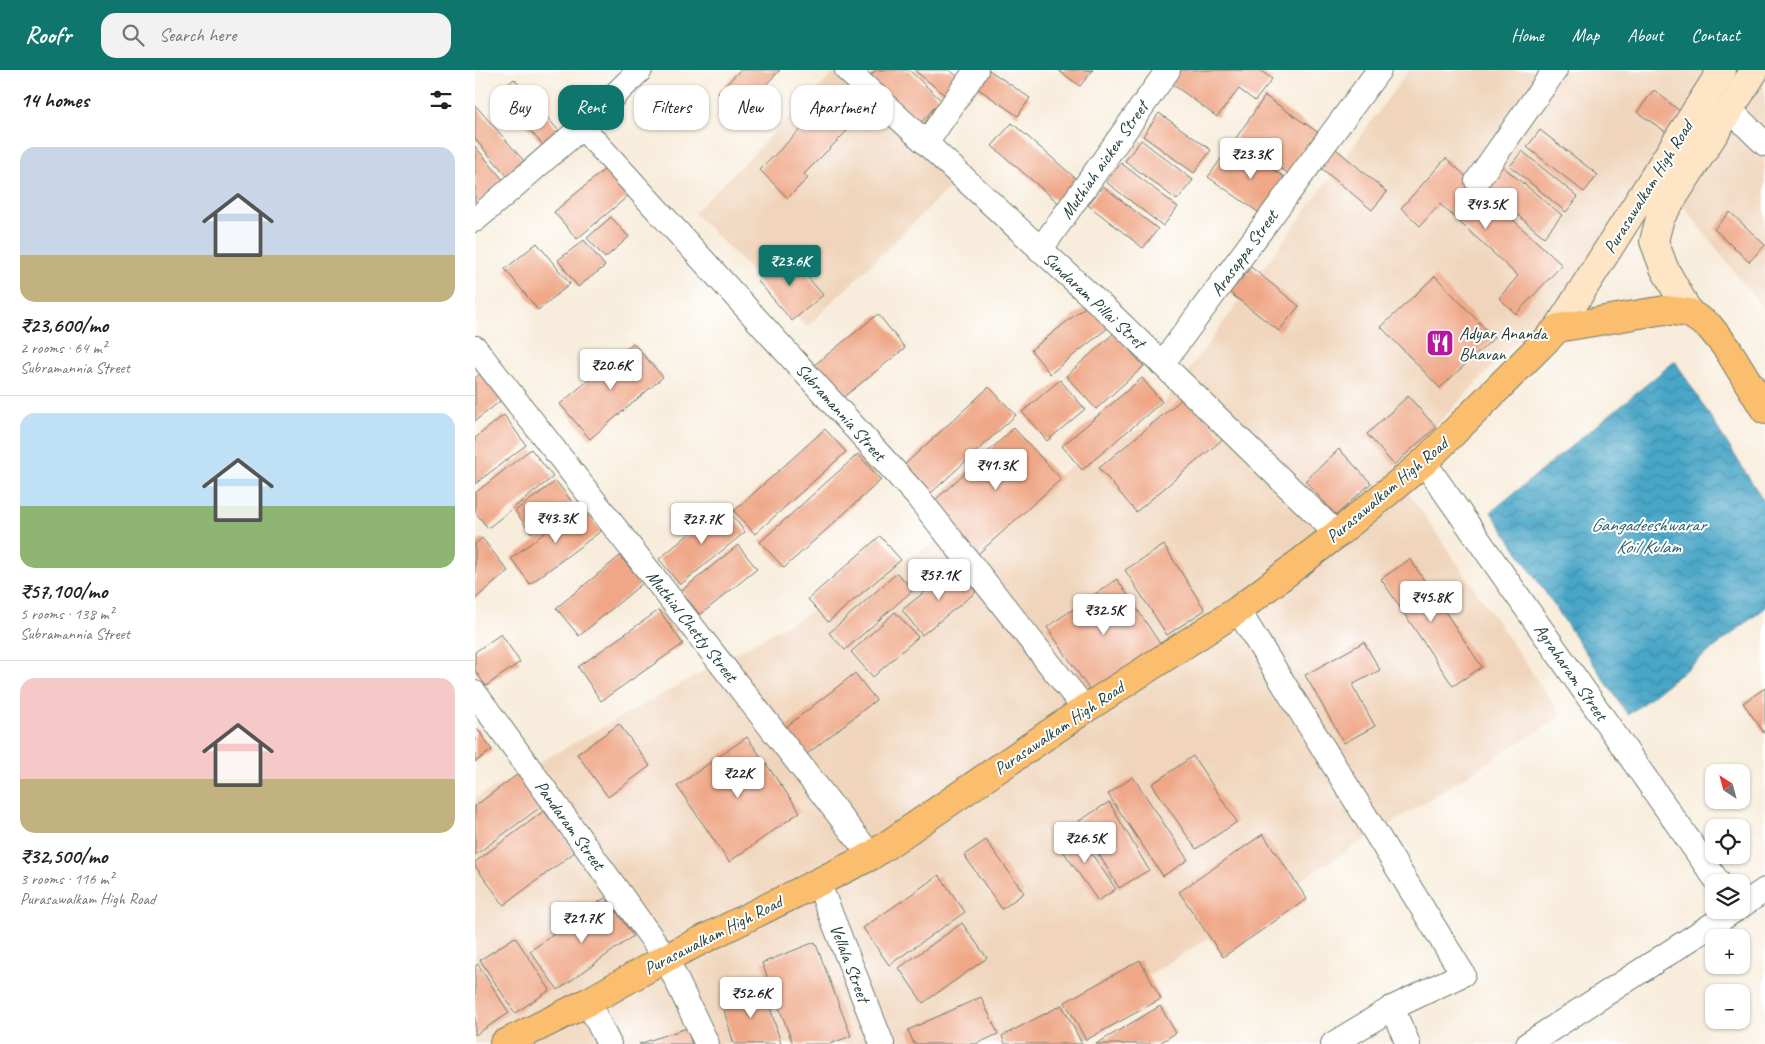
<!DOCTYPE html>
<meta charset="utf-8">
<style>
:root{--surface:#fff;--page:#f2f2f2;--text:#222;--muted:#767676;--line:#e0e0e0;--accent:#0f766e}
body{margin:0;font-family:Caveat,sans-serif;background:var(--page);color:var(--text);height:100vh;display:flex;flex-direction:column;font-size:19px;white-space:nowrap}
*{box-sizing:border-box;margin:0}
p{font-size:16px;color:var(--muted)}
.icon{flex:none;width:28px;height:28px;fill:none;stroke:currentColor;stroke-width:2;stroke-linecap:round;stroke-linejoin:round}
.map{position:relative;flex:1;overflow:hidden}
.drawer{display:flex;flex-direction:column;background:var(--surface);width:475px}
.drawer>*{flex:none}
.top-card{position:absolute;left:15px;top:15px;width:475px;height:45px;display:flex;gap:10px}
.needle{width:32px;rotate:324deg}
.tools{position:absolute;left:1230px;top:694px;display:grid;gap:10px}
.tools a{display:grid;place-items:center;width:45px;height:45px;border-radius:10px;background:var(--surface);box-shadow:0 1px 4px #0004;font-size:25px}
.price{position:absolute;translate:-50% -42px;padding:0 11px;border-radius:5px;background:#fff;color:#222;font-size:16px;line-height:32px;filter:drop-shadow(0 1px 2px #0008)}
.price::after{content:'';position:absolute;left:50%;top:30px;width:15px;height:11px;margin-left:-8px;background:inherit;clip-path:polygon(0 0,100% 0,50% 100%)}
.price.selected{background:var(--accent);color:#fff}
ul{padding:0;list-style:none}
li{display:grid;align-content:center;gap:10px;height:265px;padding:0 20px}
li+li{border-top:1px solid var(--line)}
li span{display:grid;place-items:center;height:155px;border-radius:15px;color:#555}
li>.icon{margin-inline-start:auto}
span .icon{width:90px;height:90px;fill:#fffc;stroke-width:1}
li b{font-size:21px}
h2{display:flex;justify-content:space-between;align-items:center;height:60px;padding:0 20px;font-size:21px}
.tag{padding:0 18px;border-radius:15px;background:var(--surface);box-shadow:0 1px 4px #0004;font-size:18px;line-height:45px}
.tag.selected{background:var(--accent);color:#fff}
header{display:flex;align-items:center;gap:30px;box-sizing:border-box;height:70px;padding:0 25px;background:var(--accent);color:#fff}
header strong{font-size:24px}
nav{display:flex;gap:28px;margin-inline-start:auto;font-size:18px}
.search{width:350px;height:45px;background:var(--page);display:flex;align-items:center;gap:12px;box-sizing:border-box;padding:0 18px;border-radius:15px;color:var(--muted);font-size:19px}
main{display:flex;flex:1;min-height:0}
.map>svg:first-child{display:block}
.built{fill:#f0d5bc}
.water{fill:url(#water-waves);stroke:#34727e}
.building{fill:#efa787}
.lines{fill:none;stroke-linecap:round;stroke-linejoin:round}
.minor-casing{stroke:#6b7b6f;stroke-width:26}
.secondary-casing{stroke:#6b7b6f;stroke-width:30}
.primary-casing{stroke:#6b7b6f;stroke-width:30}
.minor{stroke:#fff;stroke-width:24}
.secondary{stroke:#fde5c5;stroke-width:28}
.primary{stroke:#fbbd6e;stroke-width:28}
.labels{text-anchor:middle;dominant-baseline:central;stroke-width:4;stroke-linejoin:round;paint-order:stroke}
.street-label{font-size:18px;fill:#1f3d34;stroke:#fff}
.poi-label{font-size:18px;fill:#1f3d34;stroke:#fff;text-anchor:start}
.water-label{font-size:19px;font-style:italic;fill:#2e6267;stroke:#fff}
</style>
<header>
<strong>Roofr</strong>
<div class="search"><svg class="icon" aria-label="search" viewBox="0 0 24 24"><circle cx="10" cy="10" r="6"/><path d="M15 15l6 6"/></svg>Search here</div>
<nav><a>Home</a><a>Map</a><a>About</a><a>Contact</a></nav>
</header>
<main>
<section class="drawer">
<h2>14 homes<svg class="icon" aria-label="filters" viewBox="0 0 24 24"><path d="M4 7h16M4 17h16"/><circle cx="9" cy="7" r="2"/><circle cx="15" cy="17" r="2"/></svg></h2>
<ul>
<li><span style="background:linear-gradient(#c9d6e8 70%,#c2b280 0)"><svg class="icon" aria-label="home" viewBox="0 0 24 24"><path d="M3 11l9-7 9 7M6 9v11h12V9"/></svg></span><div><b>₹23,600/mo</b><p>2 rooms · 64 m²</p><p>Subramannia Street</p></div></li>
<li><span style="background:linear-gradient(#bfe0f5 60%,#8fb573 0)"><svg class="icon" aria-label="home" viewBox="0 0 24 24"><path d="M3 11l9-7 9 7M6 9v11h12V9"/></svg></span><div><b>₹57,100/mo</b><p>5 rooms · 138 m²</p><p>Subramannia Street</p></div></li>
<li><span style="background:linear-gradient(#f6c9c9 65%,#c2b280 0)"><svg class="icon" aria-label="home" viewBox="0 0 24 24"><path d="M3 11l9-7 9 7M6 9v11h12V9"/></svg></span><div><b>₹32,500/mo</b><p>3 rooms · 116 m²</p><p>Purasawalkam High Road</p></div></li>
</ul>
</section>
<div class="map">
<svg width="1290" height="974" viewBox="0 0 1290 974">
<defs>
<pattern id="water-waves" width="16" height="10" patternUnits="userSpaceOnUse" patternTransform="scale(1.25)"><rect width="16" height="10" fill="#49a6c7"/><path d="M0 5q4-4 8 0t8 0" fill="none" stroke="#3c88a2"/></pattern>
</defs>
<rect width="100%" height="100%" fill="#fff"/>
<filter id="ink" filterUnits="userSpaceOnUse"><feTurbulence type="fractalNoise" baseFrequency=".02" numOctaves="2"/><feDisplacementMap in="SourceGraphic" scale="10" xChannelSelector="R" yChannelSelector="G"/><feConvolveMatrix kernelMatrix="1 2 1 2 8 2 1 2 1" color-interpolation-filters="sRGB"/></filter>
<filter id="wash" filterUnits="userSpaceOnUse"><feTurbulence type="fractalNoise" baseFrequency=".0096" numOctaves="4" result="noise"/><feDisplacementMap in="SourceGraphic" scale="20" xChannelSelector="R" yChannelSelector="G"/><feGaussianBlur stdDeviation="1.12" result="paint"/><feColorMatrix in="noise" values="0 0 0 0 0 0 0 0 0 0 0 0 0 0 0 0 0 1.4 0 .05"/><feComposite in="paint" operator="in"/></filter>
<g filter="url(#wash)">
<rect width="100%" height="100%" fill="#f8eddc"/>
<g class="built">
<path d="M362 0 479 113 332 257 219 143Z"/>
<path d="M934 0H1290V241L1192 115 918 400 1087 646 564 974H0V728L674 354Z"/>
</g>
<path class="water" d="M1200 291 1290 433V538L1153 645 1016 442Z"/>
<g id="blocks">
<g class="building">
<path d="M265 0H305L264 43 243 23Z"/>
<path d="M401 0H434L466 30 444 55 393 8Z"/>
<path d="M439 0H475L484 8 470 25Z"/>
<path d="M514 0 555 28 543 46 502 18Z"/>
<path d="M583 0H618L605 16Z"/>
<path d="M699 0H785L797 9 780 31 764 19 742 47 692 10Z"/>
<path d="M39 9 84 61 68 75 22 24Z"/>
<path d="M1179 20 1206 42 1191 62 1162 42Z"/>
<path d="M790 26 850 67 821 109 761 68Z"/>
<path d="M352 32 377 56 329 104 333 108 313 128 285 100Z"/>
<path d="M0 35 50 92 33 107 0 69Z"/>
<path d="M684 43 736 80 719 103 668 66Z"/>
<path d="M537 53 606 113 586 135 517 76Z"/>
<path d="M1065 60 1123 105 1109 122 1052 77Z"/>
<path d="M666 70 718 110 702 130 650 91Z"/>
<path d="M758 72 818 113 793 149 733 107Z"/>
<path d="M0 76 29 111 2 134 0 132Z"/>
<path d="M861 79 912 122 897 140 846 98Z"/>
<path d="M1047 81 1103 127 1091 142 1035 96Z"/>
<path d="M971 88 1087 195 1041 244 1024 228 1043 206 965 134 945 156 926 138Z"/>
<path d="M646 93 703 137 688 156 631 112Z"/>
<path d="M1027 96 1087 145 1069 167 1009 117Z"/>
<path d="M130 99 153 126 102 169 79 142Z"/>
<path d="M628 116 683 159 668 178 613 135Z"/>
<path d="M1255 142 1290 175 1274 192 1239 159Z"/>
<path d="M136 147 154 167 130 188 112 168Z"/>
<path d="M109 170 130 196 103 217 83 190Z"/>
<path d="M62 173 95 214 63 240 30 199Z"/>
<path d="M313 184 348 225 317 251 282 210Z"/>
<path d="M776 197 824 236 804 261 755 223Z"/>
<path d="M960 206 1019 268 965 318 906 257Z"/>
<path d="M614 234 633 258 575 304 556 280Z"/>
<path d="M403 244 430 278 365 330 338 296Z"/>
<path d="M639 263 669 296 621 339 591 306Z"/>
<path d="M158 273 188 307 115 369 85 334Z"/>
<path d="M8 302 29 328 0 351V308Z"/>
<path d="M667 308 687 332 607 400 587 376Z"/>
<path d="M585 310 610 339 572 371 547 342Z"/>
<path d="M514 317 541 345 455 424 428 396Z"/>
<path d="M712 325 748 369 661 442 624 398Z"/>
<path d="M933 326 961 357 919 395 892 364Z"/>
<path d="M29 345 51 375 0 414V368Z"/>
<path d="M539 358 586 409 503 484 457 433Z"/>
<path d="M350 359 371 382 280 464 259 441Z"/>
<path d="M56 379 78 407 13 458 0 442V423Z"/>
<path d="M864 379 896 413 861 445 830 411Z"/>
<path d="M383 384 406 410 309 498 285 472Z"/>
<path d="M81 411 97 432 56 463 40 441Z"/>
<path d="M107 435 126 461 55 514 36 488Z"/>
<path d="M249 435 270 462 205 515 184 489Z"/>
<path d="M405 466 426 490 353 552 333 529Z"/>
<path d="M7 468 33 501 0 529V474Z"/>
<path d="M263 475 282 499 225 545 206 521Z"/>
<path d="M689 475 730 540 692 565 650 500Z"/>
<path d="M145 486 168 513 104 566 81 538Z"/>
<path d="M935 489 1007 597 978 616 906 509Z"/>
<path d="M481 497 501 522 447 565 427 540Z"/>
<path d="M422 503 438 520 370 580 354 563Z"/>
<path d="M642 509 686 575 616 622 572 557Z"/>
<path d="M184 540 208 574 126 631 103 597Z"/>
<path d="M420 542 443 567 398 607 376 582Z"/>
<path d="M26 564 45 592 11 616 0 601V582Z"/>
<path d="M889 572 905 600 877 615 900 656 869 673 830 605Z"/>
<path d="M380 603 401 630 323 691 302 664Z"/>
<path d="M1290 618V664L1268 633Z"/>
<path d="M144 654 175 696 133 727 102 684Z"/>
<path d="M2 658 17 680 0 692V660Z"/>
<path d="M272 667 325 742 254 792 202 716Z"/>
<path d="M718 686 762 752 721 779 677 714Z"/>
<path d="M43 704 67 736 0 785V736Z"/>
<path d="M658 707 713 790 688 806 633 724Z"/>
<path d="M634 732 674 800 644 818 604 751Z"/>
<path d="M69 741 100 782 29 835 0 796V792Z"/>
<path d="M597 756 641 819 623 831 579 768Z"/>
<path d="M788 764 832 829 748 887 704 822Z"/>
<path d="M511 770 549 823 527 839 489 785Z"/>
<path d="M464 805 490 842 414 895 388 858Z"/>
<path d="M131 827 158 866 83 920 55 881Z"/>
<path d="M487 853 512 888 448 933 424 898Z"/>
<path d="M40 867 75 920 40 943 5 890Z"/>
<path d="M340 872 376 966 355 974H318L287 893Z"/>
<path d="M665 890 686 929 611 970 590 932Z"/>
<path d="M3 894 34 943 0 965V896Z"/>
<path d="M289 917 306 974H259L246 930Z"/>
<path d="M506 927 523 964 501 974H439L433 960Z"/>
<path d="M587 935 607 974H530L527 966Z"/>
<path d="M685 936 701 963 683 974H621Z"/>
<path d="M212 958 217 974H164Z"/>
</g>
</g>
</g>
<g filter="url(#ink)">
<use href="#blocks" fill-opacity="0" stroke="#6b7b6f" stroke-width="1"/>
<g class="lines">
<defs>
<g id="minor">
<path d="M372 0 643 251 862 464"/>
<path d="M1254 39 1290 74"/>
<path d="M107 57 442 426 610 639"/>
<path d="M452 72 501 0"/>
<path d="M1002 111 1080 0"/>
<path d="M0 150 107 57 165 0"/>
<path d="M565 180 693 0"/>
<path d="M0 278 396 786"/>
<path d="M687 294 904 0"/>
<path d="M949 392 1243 812"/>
<path d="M763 540 988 904 917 938 858 974"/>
<path d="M0 623 191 888 232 974"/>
<path d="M343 812 407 974"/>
<path d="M1266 836 1290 820"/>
<path d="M113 932 134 974"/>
<path d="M917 938 933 974"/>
<path d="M1053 974 1260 840"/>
</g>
<g id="secondary">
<path d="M1214 243 1189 198 1179 171 1185 148 1280 0"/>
<path d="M1083 258 1247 0"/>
</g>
<path id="primary" d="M29 974 113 932 191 888 396 786 610 639 763 540 862 464 949 392 1083 258 1171 243 1190 240 1214 243 1234 256 1252 278 1290 340"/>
</defs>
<use href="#minor" class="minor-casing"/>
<use href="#secondary" class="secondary-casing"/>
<use href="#primary" class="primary-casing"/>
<use href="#minor" class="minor"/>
<use href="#secondary" class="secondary"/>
<use href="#primary" class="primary"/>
</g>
</g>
<defs>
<symbol id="restaurant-square" viewBox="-11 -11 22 22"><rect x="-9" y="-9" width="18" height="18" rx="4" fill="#b5179e" stroke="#fff"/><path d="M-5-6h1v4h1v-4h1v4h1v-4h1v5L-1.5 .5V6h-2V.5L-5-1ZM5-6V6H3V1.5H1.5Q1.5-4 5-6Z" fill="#fff"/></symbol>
</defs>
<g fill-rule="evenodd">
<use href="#restaurant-square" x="949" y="257" width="32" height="32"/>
</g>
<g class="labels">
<g class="street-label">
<text transform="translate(629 90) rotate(-55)">Muthiah aicken Street</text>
<text transform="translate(1173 117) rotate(-58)">Purasawalkam High Road</text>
<text transform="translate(769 183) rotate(-54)">Arasappa Street</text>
<text transform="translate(619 230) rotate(43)">Sundaram Pillai Stret</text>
<text transform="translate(366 342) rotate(48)">Subramannia Street</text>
<text transform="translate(912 420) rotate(-40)">Purasawalkam High Road</text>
<text transform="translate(217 556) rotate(52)">Muthial Chetty Street</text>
<text transform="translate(1096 602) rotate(55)">Agraharam Street</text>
<text transform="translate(584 658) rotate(-34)">Purasawalkam High Road</text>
<text transform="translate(95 755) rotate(54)">Pandaram Street</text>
<text transform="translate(238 865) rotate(-27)">Purasawalkam High Road</text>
<text transform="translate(375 893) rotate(69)">Vellala Street</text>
</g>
<g class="poi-label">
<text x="984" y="263">Adyar Ananda<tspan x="984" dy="21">Bhavan</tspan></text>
</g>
<g class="water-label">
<text x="1173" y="455">Gangadeeshwarar<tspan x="1173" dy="22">Koil Kulam</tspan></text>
</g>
</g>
</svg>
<div class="tools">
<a><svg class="needle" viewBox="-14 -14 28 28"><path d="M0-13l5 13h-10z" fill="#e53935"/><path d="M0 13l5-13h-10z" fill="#767676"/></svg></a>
<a><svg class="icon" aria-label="locate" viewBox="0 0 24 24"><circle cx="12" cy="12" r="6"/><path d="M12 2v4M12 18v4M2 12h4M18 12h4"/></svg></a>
<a><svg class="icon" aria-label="layers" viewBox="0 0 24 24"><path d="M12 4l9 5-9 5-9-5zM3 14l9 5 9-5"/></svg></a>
<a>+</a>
<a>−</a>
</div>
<b class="price" style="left:776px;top:110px">₹23.3K</b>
<b class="price" style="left:1011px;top:160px">₹43.5K</b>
<b class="price selected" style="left:315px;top:217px">₹23.6K</b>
<b class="price" style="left:136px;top:321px">₹20.6K</b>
<b class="price" style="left:521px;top:421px">₹41.3K</b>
<b class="price" style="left:81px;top:474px">₹43.3K</b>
<b class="price" style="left:227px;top:475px">₹27.7K</b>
<b class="price" style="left:464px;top:531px">₹57.1K</b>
<b class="price" style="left:956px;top:553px">₹45.8K</b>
<b class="price" style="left:629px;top:566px">₹32.5K</b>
<b class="price" style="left:263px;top:729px">₹22K</b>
<b class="price" style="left:610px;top:794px">₹26.5K</b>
<b class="price" style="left:107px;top:874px">₹21.7K</b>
<b class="price" style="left:276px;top:949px">₹52.6K</b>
<div class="top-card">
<a class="tag">Buy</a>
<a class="tag selected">Rent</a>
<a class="tag">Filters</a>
<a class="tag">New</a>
<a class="tag">Apartment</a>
</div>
</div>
</main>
